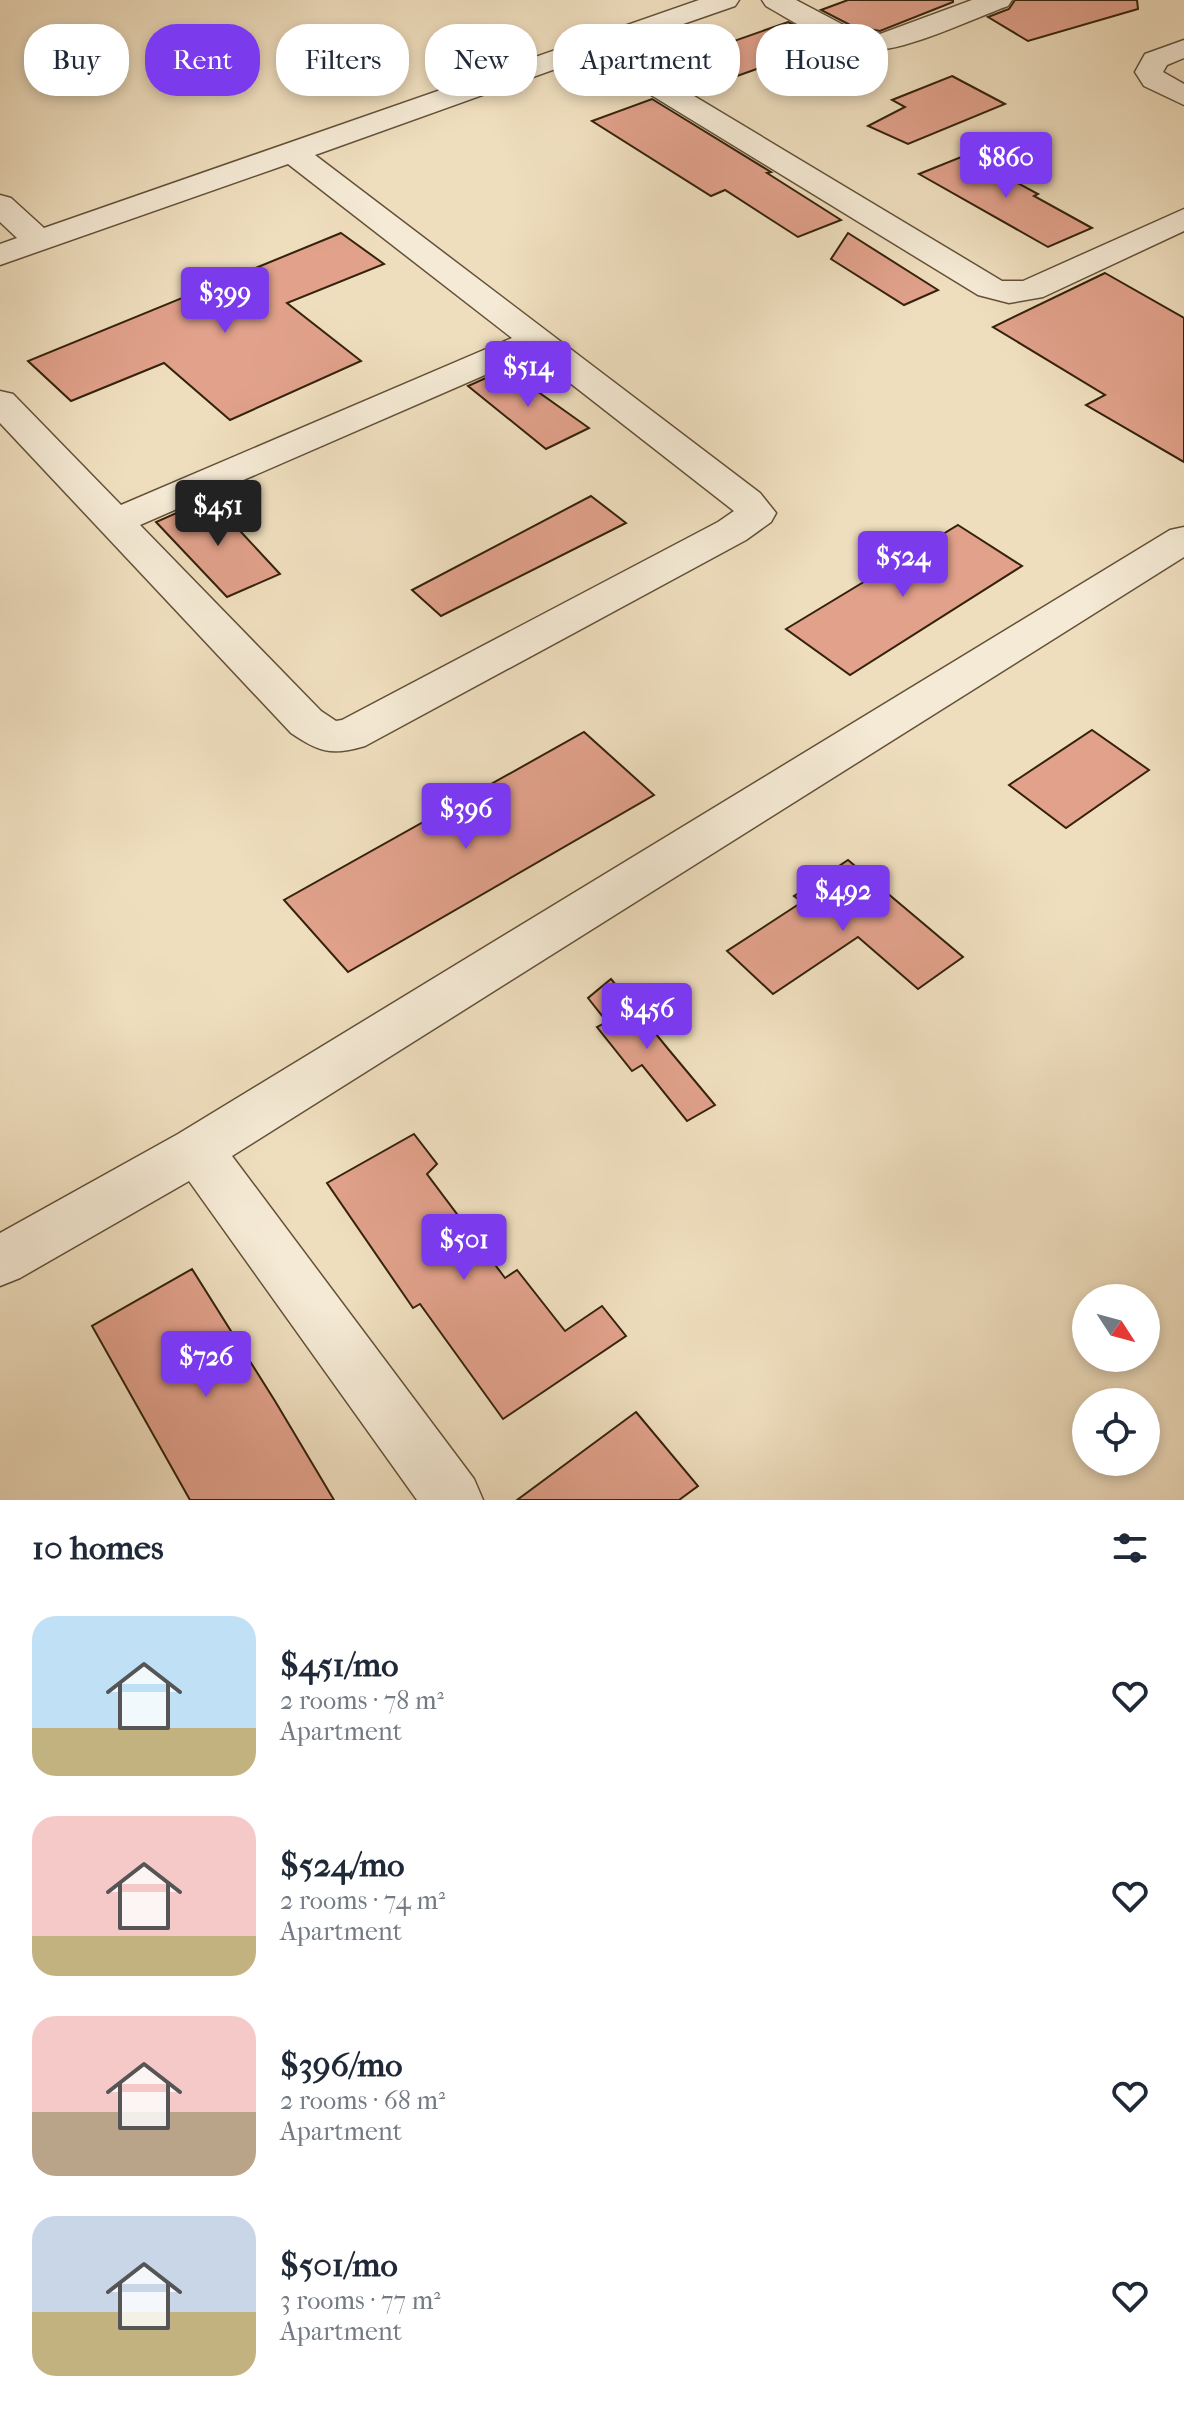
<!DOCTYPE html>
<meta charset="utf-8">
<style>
:root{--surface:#fff;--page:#f2f2f3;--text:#1f2937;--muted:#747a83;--accent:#7c3aed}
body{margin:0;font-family:"IM FELL French Canon",serif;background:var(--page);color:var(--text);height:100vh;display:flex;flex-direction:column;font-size:30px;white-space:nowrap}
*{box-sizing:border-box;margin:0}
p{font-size:26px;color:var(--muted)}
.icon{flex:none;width:44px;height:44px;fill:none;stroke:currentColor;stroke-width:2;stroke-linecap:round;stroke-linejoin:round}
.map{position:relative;height:1500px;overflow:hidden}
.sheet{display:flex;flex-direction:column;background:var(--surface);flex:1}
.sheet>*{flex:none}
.guide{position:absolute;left:24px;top:24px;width:1136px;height:72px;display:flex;gap:16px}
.needle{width:52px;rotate:126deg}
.controls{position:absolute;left:1072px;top:1284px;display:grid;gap:16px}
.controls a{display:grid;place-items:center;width:88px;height:88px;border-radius:50%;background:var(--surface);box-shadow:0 4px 12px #0003;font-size:40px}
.price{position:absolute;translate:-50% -68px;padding:0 18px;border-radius:8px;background:var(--accent);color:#fff;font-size:26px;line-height:52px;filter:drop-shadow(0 2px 4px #0008)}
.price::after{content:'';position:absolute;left:50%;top:48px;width:24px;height:18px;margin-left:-12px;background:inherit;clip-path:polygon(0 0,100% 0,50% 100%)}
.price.on{background:#222;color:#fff}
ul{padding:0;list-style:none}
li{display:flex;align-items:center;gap:24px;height:200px;padding:0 32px}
li span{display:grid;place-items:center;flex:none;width:224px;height:160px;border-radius:24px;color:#555}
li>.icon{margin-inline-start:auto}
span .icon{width:96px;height:96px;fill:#fffc;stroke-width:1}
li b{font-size:34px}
h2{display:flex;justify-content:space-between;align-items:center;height:96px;padding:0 32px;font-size:34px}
.tag{padding:0 28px;border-radius:32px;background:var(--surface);box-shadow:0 4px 12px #0003;font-size:28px;line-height:72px}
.tag.on{background:var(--accent);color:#fff}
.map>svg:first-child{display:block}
.building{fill:#e1a18b;stroke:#34220b;stroke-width:2}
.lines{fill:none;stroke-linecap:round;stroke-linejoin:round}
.minor-casing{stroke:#635138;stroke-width:3}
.minor{fill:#f5ead5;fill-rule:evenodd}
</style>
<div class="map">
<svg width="1184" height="1500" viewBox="0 0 1184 1500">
<rect width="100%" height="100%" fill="#efdebe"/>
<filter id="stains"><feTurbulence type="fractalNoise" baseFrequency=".0025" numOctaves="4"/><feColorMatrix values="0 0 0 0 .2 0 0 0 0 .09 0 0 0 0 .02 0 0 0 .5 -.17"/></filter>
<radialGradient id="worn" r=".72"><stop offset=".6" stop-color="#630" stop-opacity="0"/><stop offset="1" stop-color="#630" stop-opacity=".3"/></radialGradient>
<g class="building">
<path d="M848 0H953V2L880 31 852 26 821 10Z"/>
<path d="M1015 0H1137L1138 9 1028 41 988 17 1009 9Z"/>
<path d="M788 22 839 47 813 57 804 52 698 90 660 67Z"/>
<path d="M952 76 1005 104 908 144 868 126 905 107 892 100Z"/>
<path d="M652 99 771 172 767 173 841 220 798 237 725 190 711 196 592 121Z"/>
<path d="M966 155 1038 194 1034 196 1092 228 1048 247 919 174Z"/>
<path d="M341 233 384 264 287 303 361 361 230 420 164 363 71 401 28 361Z"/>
<path d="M848 233 938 290 904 305 831 259Z"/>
<path d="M1105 273 1184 318V462L1086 405 1105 395 993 327Z"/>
<path d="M506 369 589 428 546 449 468 386Z"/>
<path d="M591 496 626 523 441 616 412 590Z"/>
<path d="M206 500 242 533 280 574 227 597 156 522Z"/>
<path d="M958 525 1022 566 850 675 786 629Z"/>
<path d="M1092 730 1149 770 1066 828 1009 785Z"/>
<path d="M584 732 654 795 348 972 284 900Z"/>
<path d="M848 860 963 957 918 989 858 937 773 994 727 951 802 902 794 896Z"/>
<path d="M611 979 669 1050 715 1105 687 1121 642 1065 632 1071 597 1027 607 1022 588 998Z"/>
<path d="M414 1134 437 1164 427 1174 505 1278 517 1270 565 1331 602 1306 626 1336 503 1419 420 1304 413 1308 327 1183Z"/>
<path d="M192 1269 275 1401 334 1500H190L92 1326Z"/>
<path d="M636 1412 698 1486 679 1500H517Z"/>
</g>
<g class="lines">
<defs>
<g id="minor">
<path d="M699 0H739L735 6 614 48 1002 281H1023L1184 209V231L1043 297 1009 303 978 295 589 57 315 155 760 493 776 513 771 522 746 540 365 746C331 756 319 752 291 733L0 423V391L13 394 121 505 512 338 288 164 0 265V244L17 238 0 222V195L11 198 44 228ZM533 354 734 511 718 522 342 720 336 721 321 711 140 525Z"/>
<path d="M762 0H796L851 29 880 34 972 0H1012L1008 6C974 18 900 54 867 50 830 46 798 24 766 6Z"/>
<path d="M1184 40V58L1167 65 1163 72 1184 84V105L1144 86 1135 72 1145 54Z"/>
<path d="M1184 527V557L232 1156 474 1479 483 1500H417L189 1181 20 1278 0 1286V1233L178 1134 1170 530Z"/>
</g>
</defs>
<use href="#minor" class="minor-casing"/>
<use href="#minor" class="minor"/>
</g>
<rect width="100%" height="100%" filter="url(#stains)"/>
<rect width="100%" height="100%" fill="url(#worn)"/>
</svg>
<div class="controls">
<a><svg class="needle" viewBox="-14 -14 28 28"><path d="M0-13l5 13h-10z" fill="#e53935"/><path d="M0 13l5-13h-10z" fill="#747a83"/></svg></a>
<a><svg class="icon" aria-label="locate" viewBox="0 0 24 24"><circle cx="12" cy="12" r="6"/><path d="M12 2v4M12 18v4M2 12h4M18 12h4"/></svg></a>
</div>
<b class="price" style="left:1006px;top:200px">$860</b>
<b class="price" style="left:225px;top:335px">$399</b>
<b class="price" style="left:528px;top:409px">$514</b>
<b class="price on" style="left:218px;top:548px">$451</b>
<b class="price" style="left:903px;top:599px">$524</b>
<b class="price" style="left:466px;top:851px">$396</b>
<b class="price" style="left:843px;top:933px">$492</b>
<b class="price" style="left:647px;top:1051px">$456</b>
<b class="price" style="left:464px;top:1282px">$501</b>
<b class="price" style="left:206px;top:1399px">$726</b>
<div class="guide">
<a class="tag">Buy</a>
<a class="tag on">Rent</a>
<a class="tag">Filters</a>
<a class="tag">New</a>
<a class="tag">Apartment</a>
<a class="tag">House</a>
</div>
</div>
<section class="sheet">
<h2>10 homes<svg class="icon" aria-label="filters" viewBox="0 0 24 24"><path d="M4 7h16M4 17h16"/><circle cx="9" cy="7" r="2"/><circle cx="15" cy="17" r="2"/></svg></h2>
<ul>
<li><span style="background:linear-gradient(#bfe0f5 70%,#c2b280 0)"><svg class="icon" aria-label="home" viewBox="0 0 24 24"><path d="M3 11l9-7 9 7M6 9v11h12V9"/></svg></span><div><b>$451/mo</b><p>2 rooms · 78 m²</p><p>Apartment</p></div><svg class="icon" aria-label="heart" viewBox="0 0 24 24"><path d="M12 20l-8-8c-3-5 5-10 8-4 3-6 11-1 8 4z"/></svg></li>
<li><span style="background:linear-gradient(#f6c9c9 75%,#c2b280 0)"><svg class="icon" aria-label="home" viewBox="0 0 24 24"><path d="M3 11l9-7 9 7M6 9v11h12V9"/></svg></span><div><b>$524/mo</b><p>2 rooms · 74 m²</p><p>Apartment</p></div><svg class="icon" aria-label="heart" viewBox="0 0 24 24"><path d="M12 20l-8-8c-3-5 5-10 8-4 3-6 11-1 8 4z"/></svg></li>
<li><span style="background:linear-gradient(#f6c9c9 60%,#b9a48a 0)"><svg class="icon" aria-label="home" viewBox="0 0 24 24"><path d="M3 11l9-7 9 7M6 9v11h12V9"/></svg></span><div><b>$396/mo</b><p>2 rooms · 68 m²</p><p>Apartment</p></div><svg class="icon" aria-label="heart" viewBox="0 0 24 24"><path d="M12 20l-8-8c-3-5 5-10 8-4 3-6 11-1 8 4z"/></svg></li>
<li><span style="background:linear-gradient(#c9d6e8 60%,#c2b280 0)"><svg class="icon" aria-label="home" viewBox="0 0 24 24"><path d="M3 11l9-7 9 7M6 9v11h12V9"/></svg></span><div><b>$501/mo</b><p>3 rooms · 77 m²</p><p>Apartment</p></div><svg class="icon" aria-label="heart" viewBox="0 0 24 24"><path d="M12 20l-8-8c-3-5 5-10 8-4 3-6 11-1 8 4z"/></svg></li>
</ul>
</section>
